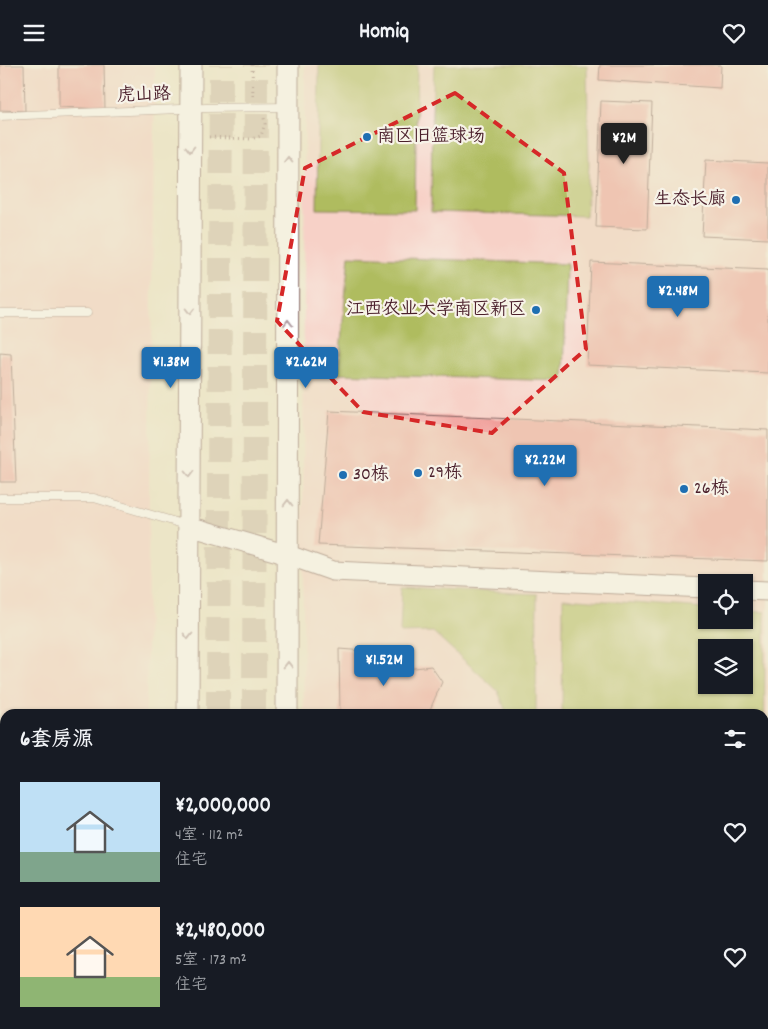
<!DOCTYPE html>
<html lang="zh">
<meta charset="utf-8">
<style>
:root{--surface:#171b24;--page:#20242c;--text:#f1f3f6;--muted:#9ea1a6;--accent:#1f6fb2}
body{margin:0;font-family:Dekko,"LXGW WenKai TC",sans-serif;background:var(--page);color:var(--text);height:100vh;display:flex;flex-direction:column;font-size:19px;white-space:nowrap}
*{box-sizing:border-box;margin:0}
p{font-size:16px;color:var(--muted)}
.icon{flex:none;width:28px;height:28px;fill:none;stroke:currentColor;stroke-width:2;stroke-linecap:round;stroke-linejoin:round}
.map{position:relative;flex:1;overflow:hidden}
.panel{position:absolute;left:0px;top:644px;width:769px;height:321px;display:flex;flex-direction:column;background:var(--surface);border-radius:15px 15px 0 0;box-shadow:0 1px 4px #0004}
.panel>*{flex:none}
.fabs{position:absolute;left:698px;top:509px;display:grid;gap:10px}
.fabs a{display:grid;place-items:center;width:55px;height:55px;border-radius:0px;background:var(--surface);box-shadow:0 1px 4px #0004;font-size:25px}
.price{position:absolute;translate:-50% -42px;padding:0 11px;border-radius:5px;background:var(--accent);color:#fff;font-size:16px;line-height:32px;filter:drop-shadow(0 1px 2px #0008)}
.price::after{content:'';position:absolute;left:50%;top:30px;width:15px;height:11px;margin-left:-8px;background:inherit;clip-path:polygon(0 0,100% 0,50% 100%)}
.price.selected{background:#222;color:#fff}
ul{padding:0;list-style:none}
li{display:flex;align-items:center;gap:15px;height:125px;padding:0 20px}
li span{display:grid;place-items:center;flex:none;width:140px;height:100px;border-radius:0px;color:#555}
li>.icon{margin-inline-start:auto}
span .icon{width:60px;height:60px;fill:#fffc;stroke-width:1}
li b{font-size:21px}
h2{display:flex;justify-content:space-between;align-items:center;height:60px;padding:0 20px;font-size:21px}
header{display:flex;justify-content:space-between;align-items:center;height:65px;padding:0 20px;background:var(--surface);font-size:22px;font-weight:700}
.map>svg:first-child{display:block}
.built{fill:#f7d1c7;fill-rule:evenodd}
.green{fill:#afbc5f;stroke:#7c6e45;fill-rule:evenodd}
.forest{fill:#8ba456;stroke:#6a6240}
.water{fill:#5cb1d8;stroke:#536882}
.building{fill:#f19d99}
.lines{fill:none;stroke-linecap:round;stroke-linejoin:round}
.primary-tunnel{stroke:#ccbda8;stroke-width:24;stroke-dasharray:24 12;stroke-linecap:butt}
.service-casing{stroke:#836462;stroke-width:9}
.tertiary-casing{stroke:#836462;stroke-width:21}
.secondary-casing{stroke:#836462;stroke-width:23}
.path{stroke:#836462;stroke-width:3;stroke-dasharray:1 4;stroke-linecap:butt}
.service{stroke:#fff;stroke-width:8}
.tertiary{stroke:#fff;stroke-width:19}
.secondary{stroke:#fff;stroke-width:21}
.oneway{stroke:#ae9aa0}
.marked{fill:none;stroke:#d62828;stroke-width:4;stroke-dasharray:10 6;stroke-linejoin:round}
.poi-dot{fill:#1f6fb2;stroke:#f7f3e8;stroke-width:2}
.labels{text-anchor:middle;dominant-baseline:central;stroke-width:4.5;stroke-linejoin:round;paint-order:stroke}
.street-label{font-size:18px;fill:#4a1f2b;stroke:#f7f3e8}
.poi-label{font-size:18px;fill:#4a1f2b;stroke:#f7f3e8;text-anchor:start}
</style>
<header><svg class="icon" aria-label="menu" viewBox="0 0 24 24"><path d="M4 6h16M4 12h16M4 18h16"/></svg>Homiq<svg class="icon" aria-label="heart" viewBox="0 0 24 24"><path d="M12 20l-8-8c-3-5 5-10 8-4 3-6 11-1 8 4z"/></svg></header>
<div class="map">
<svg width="768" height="964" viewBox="0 0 768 964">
<rect width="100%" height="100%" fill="#f7f3e8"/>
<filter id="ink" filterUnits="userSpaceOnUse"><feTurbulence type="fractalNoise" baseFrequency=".02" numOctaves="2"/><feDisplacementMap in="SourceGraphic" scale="10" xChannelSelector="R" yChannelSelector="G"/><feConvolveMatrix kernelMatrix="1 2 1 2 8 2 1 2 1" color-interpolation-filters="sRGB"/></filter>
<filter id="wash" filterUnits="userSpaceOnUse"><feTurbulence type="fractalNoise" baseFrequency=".0096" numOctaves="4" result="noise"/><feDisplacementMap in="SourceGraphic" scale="20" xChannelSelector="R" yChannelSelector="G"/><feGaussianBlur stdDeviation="1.12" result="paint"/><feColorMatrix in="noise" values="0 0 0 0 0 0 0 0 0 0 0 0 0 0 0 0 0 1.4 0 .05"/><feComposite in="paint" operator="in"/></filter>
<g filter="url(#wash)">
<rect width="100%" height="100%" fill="#ece5c7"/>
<g class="built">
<path d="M0 0H155L146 649H5V960H142L141 964H0Z"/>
<path d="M305 0H768V964H307V960H764V649H304L303 490ZM706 518H744V555H706ZM706 582H744V620H706Z"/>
</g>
<g class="green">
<path d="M319 0H417L415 145 317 144Z"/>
<path d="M434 0H587L589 100 586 151 431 147 432 49Z"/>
<path d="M349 191 567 199 564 316 338 309Z"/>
<path d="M402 522 537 529 536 649H507L498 626 433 567 400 568Z"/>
<path d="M563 533 706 543V555H744V546L765 547 764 810V649H562ZM706 582H744V620H706Z"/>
<path d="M768 847V957H764V848Z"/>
<path d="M322 960H418L419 964H322Z"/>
</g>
<path class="forest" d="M0 816H5V960H137V964H0Z"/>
<path class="water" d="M521 960H628L625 964H517Z"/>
<g id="blocks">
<g class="building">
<path d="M0 0H24L25 46 0 45Z"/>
<path d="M59 0H104L105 44 59 42Z"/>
<path d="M600 0H721L720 23 599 15Z"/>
<path d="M601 36 652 38 647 164 596 162Z"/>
<path d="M706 95 768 98V174L702 171Z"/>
<path d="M591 197 768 205V308L587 300Z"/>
<path d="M0 288 11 289 16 417H0Z"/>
<path d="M329 346 768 365V496L318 480Z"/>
<path d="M339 584 377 587 375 608 431 601 442 617 428 649H340Z"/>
</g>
</g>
</g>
<g filter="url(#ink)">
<use href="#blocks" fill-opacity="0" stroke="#836462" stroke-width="1"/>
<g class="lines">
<g class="primary-tunnel">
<path d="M218 649 221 0"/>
<path d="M254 649 256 0"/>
<path d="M217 964V960"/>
<path d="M252 964V960"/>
</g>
<defs>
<g id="service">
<path d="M0 51 206 43 288 42"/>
<path d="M0 248H87"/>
<path d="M0 433H94L186 460"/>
<path d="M629 964 632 960"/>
</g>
<g id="tertiary">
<path d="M189 461 288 490 333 506 706 523"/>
<path d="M744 525 768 526"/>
<path d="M764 829 768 828"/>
<path d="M478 964 483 960"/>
</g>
<g id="secondary">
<path d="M188 649 191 0"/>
<path d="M287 649 288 0"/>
<path d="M186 964V960"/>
<path d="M287 964V960"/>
</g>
</defs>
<use href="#service" class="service-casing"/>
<use href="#tertiary" class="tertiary-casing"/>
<use href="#secondary" class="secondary-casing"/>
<g class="path">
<path d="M252 0 253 32"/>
<path d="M209 72 251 74 261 71 265 59 264 53"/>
</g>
<use href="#service" class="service"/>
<use href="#tertiary" class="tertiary"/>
<use href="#secondary" class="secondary"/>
</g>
<defs><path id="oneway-chevron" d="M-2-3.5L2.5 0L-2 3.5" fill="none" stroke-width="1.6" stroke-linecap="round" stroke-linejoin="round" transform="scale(1.25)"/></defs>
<g class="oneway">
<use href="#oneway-chevron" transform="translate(190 84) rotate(90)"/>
<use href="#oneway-chevron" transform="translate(288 95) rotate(-90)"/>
<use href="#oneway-chevron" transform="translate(190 246) rotate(90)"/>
<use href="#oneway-chevron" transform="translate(288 258) rotate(-90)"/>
<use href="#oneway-chevron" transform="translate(189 409) rotate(90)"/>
<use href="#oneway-chevron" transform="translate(288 438) rotate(-90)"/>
<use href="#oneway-chevron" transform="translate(188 571) rotate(90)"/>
<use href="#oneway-chevron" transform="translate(288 600) rotate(-90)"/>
</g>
</g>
<path d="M0 0H768V964H0ZM455 28 564 108 586 284 492 368 363 347 277 256 305 103Z" fill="#ece5c7" fill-opacity=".55" fill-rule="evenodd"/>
<path class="marked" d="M455 28 564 108 586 284 492 368 363 347 277 256 305 103Z"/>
<g class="poi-dot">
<circle cx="367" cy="72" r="5"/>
<circle cx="736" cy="135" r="5"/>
<circle cx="536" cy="245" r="5"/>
<circle cx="418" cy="408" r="5"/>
<circle cx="343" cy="410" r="5"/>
<circle cx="684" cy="424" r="5"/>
</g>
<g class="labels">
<g class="street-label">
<text transform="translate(144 31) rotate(-2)">虎山路</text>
</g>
<g class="poi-label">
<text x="377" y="72">南区旧篮球场</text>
<text x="726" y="135" text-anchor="end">生态长廊</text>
<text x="526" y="245" text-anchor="end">江西农业大学南区新区</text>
<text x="428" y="408">29栋</text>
<text x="353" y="410">30栋</text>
<text x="694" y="424">26栋</text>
</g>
</g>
</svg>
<div class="fabs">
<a><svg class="icon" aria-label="locate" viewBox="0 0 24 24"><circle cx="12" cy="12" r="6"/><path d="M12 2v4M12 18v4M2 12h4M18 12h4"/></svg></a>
<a><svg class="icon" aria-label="layers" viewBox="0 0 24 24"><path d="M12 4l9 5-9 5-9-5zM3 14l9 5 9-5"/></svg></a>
</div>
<b class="price selected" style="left:624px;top:100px">¥2M</b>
<b class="price" style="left:678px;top:253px">¥2.48M</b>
<b class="price" style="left:171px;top:324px">¥1.38M</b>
<b class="price" style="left:306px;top:324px">¥2.62M</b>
<b class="price" style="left:545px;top:422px">¥2.22M</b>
<b class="price" style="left:384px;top:622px">¥1.52M</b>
<section class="panel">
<h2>6套房源<svg class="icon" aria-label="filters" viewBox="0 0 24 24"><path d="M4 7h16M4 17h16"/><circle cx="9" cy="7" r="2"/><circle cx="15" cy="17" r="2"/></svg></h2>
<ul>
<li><span style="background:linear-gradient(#bfe0f5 70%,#7fa58c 0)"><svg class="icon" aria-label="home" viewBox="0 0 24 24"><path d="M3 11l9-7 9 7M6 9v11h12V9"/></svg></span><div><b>¥2,000,000</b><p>4室 · 112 m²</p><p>住宅</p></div><svg class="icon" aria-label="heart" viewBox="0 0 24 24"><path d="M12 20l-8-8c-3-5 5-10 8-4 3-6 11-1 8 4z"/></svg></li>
<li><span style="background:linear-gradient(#ffd9b3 70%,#8fb573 0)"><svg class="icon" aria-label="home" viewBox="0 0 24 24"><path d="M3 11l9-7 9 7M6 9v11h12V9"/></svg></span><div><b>¥2,480,000</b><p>5室 · 173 m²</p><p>住宅</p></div><svg class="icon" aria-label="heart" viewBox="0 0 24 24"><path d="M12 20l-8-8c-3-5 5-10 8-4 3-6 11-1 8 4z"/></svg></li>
</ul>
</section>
</div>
